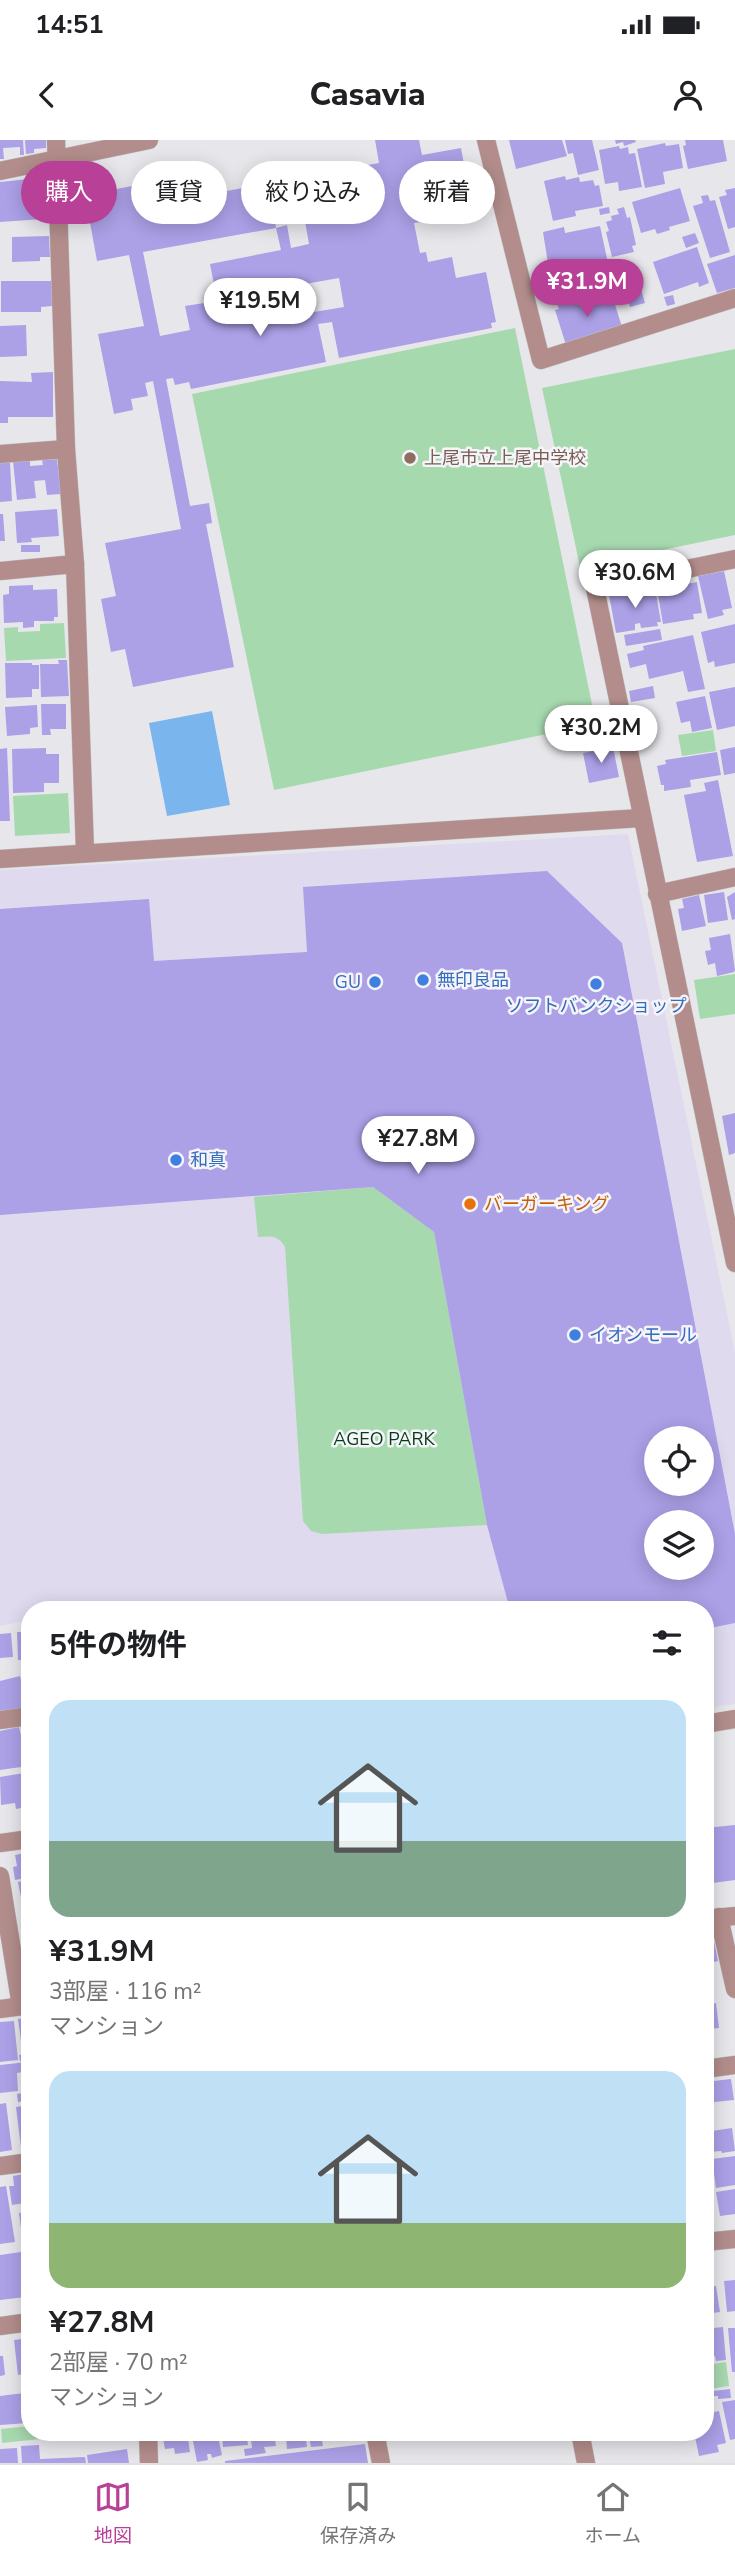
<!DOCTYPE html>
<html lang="ja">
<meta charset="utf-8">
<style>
:root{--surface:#fff;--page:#f6f6f6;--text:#202124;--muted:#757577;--line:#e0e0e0;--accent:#b84197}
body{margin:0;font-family:"Nunito Sans","Noto Sans JP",sans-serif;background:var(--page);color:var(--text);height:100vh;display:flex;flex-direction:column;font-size:26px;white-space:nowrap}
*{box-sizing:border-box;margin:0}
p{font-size:23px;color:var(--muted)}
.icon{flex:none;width:38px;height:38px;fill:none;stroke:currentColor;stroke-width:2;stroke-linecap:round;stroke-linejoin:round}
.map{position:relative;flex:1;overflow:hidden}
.sheet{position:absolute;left:21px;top:1461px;width:693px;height:840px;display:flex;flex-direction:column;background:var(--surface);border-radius:28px;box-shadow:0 4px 18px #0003}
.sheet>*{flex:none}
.top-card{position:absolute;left:21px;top:21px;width:693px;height:63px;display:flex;gap:14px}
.fabs{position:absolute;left:644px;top:1286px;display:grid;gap:14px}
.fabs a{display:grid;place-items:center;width:70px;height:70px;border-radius:50%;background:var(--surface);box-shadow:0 4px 18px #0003;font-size:35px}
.price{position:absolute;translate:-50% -60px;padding:0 16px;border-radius:24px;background:#fff;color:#222;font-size:23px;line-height:46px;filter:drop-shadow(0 2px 4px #0008)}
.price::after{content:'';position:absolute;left:50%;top:42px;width:21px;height:16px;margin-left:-10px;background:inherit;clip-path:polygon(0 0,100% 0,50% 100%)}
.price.active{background:var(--accent);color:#fff}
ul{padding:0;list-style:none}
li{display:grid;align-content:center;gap:14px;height:371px;padding:0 28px}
li span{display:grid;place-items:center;height:217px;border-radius:21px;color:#555}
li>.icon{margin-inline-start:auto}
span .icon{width:126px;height:126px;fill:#fffc;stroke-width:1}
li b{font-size:30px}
h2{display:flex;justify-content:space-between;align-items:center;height:84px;padding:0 28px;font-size:30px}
.tag{padding:0 24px;border-radius:32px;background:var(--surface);box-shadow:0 4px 18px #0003;font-size:24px;line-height:63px}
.tag.active{background:var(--accent);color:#fff}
.status{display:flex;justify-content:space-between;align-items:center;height:49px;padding:0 35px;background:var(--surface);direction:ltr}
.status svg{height:19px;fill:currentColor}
header{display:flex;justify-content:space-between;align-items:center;height:91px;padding:0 28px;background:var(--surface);font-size:32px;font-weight:800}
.dock{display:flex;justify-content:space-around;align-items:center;height:98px;border-top:2px solid var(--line);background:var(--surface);font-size:19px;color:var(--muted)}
.dock a{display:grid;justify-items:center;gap:4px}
.dock .active{color:var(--accent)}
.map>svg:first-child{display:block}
.commercial{fill:#e0daef;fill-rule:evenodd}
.green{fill:#a7d9af}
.water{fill:#7bb5ed}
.building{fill:#aca0e7;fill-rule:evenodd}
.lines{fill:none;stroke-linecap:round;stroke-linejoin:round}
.minor-casing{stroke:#c2c2c5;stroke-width:19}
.minor{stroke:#b28d8b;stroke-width:18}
.education-dot{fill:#8d6e63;stroke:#f5f4f9;stroke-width:2.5}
.shop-dot{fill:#3f7fe0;stroke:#f5f4f9;stroke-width:2.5}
.food-dot{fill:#e8710a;stroke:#f5f4f9;stroke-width:2.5}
.labels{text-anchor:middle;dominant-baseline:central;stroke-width:5;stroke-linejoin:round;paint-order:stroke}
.education-label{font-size:18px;fill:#785e54;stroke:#f5f4f9;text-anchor:start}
.shop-label{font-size:18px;fill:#366cbe;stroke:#f5f4f9;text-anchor:start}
.food-label{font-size:18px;fill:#c56008;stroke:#f5f4f9;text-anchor:start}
.park-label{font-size:18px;fill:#063917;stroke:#f5f4f9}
</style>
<div class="status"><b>14:51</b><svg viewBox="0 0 49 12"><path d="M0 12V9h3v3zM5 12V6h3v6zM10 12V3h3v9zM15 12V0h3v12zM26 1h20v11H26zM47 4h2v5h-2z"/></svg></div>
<header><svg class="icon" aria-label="back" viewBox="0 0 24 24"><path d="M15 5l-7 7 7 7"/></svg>Casavia<svg class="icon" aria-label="person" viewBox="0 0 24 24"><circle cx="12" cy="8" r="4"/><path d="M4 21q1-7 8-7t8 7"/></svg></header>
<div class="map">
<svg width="735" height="2323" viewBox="0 0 735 2323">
<rect width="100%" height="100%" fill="#e7e7eb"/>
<path class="commercial" d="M628 694 735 1212V1564L705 1568V1470H131L130 1462 85 1470H30V1480L0 1486V730ZM656 1298H702V1344H656ZM656 1382H702V1428H656Z"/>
<g class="green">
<path d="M515 188 596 584 274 650 192 254Z"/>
<path d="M735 209V395L580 427 542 248Z"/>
<path d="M64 483 66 518 6 521 4 488 18 487V492L40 491V484Z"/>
<path d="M713 590 716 611 682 616 678 595Z"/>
<path d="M68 653 70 693 15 696 13 656Z"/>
<path d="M735 834V874L700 879 694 840Z"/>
<path d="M373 1047 434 1092 487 1385 322 1394 311 1391 303 1381 285 1107C278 1095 271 1096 258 1097L254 1057Z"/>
<path d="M712 2220 713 2224 726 2222 729 2246 710 2249 711 2259H705V2221Z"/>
<path d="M30 2286V2292L68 2293V2296L2 2303 1 2289Z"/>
</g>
<path class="water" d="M212 571 230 665 167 676 149 583Z"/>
<g class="building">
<path d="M0 0H23L24 15H20V7L3 8 4 19H0Z"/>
<path d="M25 0H46V8L34 9V13L26 14Z"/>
<path d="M375 0H419L422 15 461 8 471 62 453 65 455 77 414 83 420 113 426 112 428 122 452 117 456 138 486 132 496 182 491 183 492 188 339 218 332 182 318 184 326 222 191 249 189 242 175 245 173 238 166 239 190 366 209 363 212 383 206 384 234 527 133 547 125 509 111 512 101 459 116 456 105 403 181 389 153 241 145 243 148 256 131 259 133 270 114 274 98 194 144 186 129 115 97 121 85 55 148 43 149 50 166 47 169 61 260 45 256 27 281 23 284 40 379 23ZM299 47 309 104 291 108 287 85 276 88 281 110 210 124 216 155 203 157 204 163 185 166 190 190 160 196 143 112 276 88 275 80 291 77 286 50ZM339 138 344 167 284 177 283 174 267 177 264 157 278 155 277 149Z"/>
<path d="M509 0H562L567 16 516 29Z"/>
<path d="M565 0H592L599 30 578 35 573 13 568 14Z"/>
<path d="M615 0H635L636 2 624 6 623 2 616 4Z"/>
<path d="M685 0H723L727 21 688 29 683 6 686 5Z"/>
<path d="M665 3 666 6 679 4 683 28 663 32 665 44 645 48 637 9Z"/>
<path d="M619 6 620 9 628 7 629 14 635 13 642 47 619 51 618 42 605 44 599 10Z"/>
<path d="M565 36 566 40 579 37 580 42 593 40 595 46 599 45 603 66 575 71 576 76 553 81 544 41Z"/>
<path d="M28 39V44L46 42 48 66H42L43 79 0 82V42Z"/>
<path d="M680 48 690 81 669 87 670 90 657 94 655 89 641 93 632 62Z"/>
<path d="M735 48V87L728 89 719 57 727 55 725 50Z"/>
<path d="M708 55 710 61 715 60 730 112 710 118 693 66 703 63 701 56Z"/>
<path d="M609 67 610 73 600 75 599 69Z"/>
<path d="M624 67 627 78 630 77 636 105 632 106 634 112 612 117 606 92 609 91 606 82 612 80 611 76 619 74 617 69Z"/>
<path d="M600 86 608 123 601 124 602 129 560 138 558 129 549 130 543 92 564 87 565 93Z"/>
<path d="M695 93 699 103 686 108 682 97Z"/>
<path d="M49 96 50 117H40V121L12 122V97Z"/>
<path d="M697 107 709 143 699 147 698 142 664 154 653 122Z"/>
<path d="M735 115V148L717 153 707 124Z"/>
<path d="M629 121 632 132 636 131 645 163 630 167 628 160 624 161 622 155 616 157 608 127Z"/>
<path d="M1 141H52V166L41 167V172H1Z"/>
<path d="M612 155 622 187 566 205 555 170 559 169 557 164 576 158 578 165Z"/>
<path d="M673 155 675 164 667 166 664 157Z"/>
<path d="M26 185 27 216 0 217V186Z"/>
<path d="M53 232V277H8V283H0V241L32 242 31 233Z"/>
<path d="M30 319V326L43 325 42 320 57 319 61 354 47 355 45 340 34 341 36 358 17 360 13 321Z"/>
<path d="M0 323H10L12 361 0 362Z"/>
<path d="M57 369 59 396 31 398 32 402 17 403 15 372Z"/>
<path d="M0 374H3L5 401H0Z"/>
<rect x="21" y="405" width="19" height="7"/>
<path d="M724 431 732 468 722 470 724 475 708 479 698 436Z"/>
<path d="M681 439 682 445 697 442 702 473 693 474 694 479 663 484 657 449 670 447 669 441Z"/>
<path d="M33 445V450L57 449 58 477H54V481H34V487L23 488V482L4 483 3 455 9 454V446Z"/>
<path d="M655 448 661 482H657L658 486 641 488 640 483 635 484V490L616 493 609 455Z"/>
<path d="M735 484V523L715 527 714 521 708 523 701 492Z"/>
<path d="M660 489 662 500 626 506 624 495Z"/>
<path d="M693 495 705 549 688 552 683 531 649 539 646 524 630 528 627 514 644 510 643 506Z"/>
<path d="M58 520H67L69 556 41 557 40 524H59Z"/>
<path d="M5 523H32V525H39V549H32V557L6 558Z"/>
<path d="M653 546 655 558 631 562 629 551Z"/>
<path d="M735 547V586L717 590 709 552Z"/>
<path d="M705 556 712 588 692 592 690 581 681 583 676 562Z"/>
<path d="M41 564H66V589H50L51 595H42Z"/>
<path d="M37 565 38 587 30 588V594L7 596 5 567Z"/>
<path d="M613 607 619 637 589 643 583 613Z"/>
<path d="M735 607V633L724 635 720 610Z"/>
<path d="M7 608 10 681H0V609Z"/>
<path d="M46 608V614H59V643H44V652L13 653 12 609Z"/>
<path d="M717 612 721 635 690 640 691 647 664 651V645H661L657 626 666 624 665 620Z"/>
<path d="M718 640 733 716 697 722 684 655 706 651 704 643Z"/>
<path d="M547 731 622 803 735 1394V1483L705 1489V1470H510L487 1385 434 1092 373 1047 0 1075V769L149 759 154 821 307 812 303 747ZM656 1298H702V1344H656ZM656 1382H702V1428H656Z"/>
<path d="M724 752 728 780 708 783 704 755Z"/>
<path d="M735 752V779L732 780 727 757Z"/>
<path d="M699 755 706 786 682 791 678 769 684 768 682 759Z"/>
<path d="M730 794 735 830 734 832 717 836 715 823 708 825 705 811 711 810 709 798Z"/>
<path d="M735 973V1013L729 1015 722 976Z"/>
<path d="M17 1492H30V1520H18Z"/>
<path d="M11 1493 13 1517 0 1518V1494Z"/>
<path d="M30 1531V1563H29L22 1532Z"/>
<path d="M20 1536 28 1567 0 1574V1541Z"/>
<path d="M19 1587 28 1626 0 1630V1591Z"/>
<path d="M30 1632V1666L16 1669 15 1663 1 1665 0 1637Z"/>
<path d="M735 1685V1740L705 1744V1688Z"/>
<path d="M30 1712V1737L15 1740 13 1727 17 1726 15 1715Z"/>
<path d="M30 1740V1761L22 1763 18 1742Z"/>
<path d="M713 1796 718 1821 710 1823 711 1832 705 1833V1797Z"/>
<path d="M716 1863 719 1888 708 1889 710 1900 705 1901V1865Z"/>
<path d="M30 1878V1908H22L18 1879Z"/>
<path d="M14 1881 18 1920 0 1922V1882Z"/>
<path d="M29 1914V1919L20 1921 19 1915Z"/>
<path d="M27 1922 28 1931 17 1933 18 1951 0 1953V1925Z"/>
<path d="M731 1939 734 1960 705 1963V1942Z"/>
<path d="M30 1942V1960L18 1962 17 1954 23 1953 22 1943Z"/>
<path d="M6 1963 12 2010 0 2012V1964Z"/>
<path d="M30 1965V2006L21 2007 16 1967Z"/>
<path d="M732 1988 735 2011 722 2013 721 2011 709 2012V2009L705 2010V1992Z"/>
<path d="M735 2016V2045L716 2048 712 2019Z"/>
<path d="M708 2019 712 2050 705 2051V2020Z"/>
<path d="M30 2033V2062L12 2065 9 2046H14L13 2036Z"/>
<path d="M6 2046 15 2102 0 2104V2047Z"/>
<path d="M735 2049V2074L720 2076 716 2052Z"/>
<path d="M30 2072V2111H24L19 2073Z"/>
<path d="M21 2112 27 2151H24L25 2157 0 2160V2115Z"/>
<path d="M735 2140V2171L727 2172 724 2141Z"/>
<path d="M716 2146 720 2172 705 2174V2147Z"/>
<path d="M723 2187 726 2220 716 2221 715 2216 705 2217V2189Z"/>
<path d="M728 2188H735V2232H732Z"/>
<path d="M30 2198V2233L18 2235 14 2200Z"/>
<path d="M0 2216H3L5 2235 0 2236Z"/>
<path d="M730 2249 731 2258 718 2259V2256H714L713 2251Z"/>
<path d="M24 2253 28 2283 0 2285V2256Z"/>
<path d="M705 2260 709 2273 719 2271 726 2303 717 2305 719 2312 699 2316 694 2292H705Z"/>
<path d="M735 2260V2299L730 2300 722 2262Z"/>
<path d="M73 2292H84V2296L73 2297Z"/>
<path d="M187 2292 190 2312 175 2314 174 2308 165 2309 162 2293Z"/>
<path d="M201 2292H217L222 2315 212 2318 211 2314H207L208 2320 197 2322 192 2296Z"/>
<path d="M222 2292H246L248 2305 223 2307Z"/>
<path d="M250 2292H274L276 2306 264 2307 266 2313 245 2316 244 2309 252 2308Z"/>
<path d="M279 2292H305L307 2307 287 2309 286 2298H279Z"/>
<path d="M308 2292H334L335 2297 322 2300 323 2306 311 2307Z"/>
<path d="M384 2292H403V2295L385 2298Z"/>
<path d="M365 2304 368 2323H225V2321Z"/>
<path d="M39 2305 40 2319 85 2317 86 2323H22L21 2306Z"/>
<path d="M17 2308 18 2323H0V2309Z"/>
<path d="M127 2309 129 2323H88L87 2315Z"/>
</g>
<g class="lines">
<defs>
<g id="minor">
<path d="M56 0 66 309 75 424 85 712"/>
<path d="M486 0 541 220 735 158"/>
<path d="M0 31 149 0"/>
<path d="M0 314 66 309"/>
<path d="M735 419 595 448 735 1123"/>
<path d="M0 431 75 424"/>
<path d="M0 719 641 678"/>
<path d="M657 754 735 737"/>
<path d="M0 1580 30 1576"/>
<path d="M705 1584 735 1579"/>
<path d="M0 1703 30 1699"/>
<path d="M0 1736 21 1866"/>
<path d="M719 1777 735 1849"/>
<path d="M705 1779 735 1776"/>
<path d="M0 1869 30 1865"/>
<path d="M705 1929 735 1925"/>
<path d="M0 2026 30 2022"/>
<path d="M705 2102 735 2099"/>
<path d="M0 2186 30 2182"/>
<path d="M148 2292 149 2323"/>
<path d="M375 2292 381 2323"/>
<path d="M580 2292 586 2323"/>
</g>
</defs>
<use href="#minor" class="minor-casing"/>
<use href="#minor" class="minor"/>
</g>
<circle class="education-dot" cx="410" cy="318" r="7"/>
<g class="shop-dot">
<circle cx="423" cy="840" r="7"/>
<circle cx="375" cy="842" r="7"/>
<circle cx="596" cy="844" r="7"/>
<circle cx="176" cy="1020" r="7"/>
<circle cx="575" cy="1195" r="7"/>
</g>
<circle class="food-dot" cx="470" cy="1064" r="7"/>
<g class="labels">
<g class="education-label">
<text x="424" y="318">上尾市立上尾中学校</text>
</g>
<g class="shop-label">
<text x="437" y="840">無印良品</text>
<text x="361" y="842" text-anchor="end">GU</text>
<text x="596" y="866" text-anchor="middle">ソフトバンクショップ</text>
<text x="190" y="1020">和真</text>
<text x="589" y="1195">イオンモール</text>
</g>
<g class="food-label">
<text x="484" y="1064">バーガーキング</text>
</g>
<g class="park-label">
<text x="384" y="1299">AGEO PARK</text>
</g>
</g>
</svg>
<div class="fabs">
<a><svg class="icon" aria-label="locate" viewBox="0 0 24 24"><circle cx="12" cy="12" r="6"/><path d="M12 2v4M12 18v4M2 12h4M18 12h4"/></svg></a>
<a><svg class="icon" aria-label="layers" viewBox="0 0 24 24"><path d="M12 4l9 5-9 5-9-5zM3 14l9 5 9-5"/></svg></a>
</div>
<b class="price active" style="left:587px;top:179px">¥31.9M</b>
<b class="price" style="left:260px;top:198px">¥19.5M</b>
<b class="price" style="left:635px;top:470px">¥30.6M</b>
<b class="price" style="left:601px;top:625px">¥30.2M</b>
<b class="price" style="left:418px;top:1036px">¥27.8M</b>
<div class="top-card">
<a class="tag active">購入</a>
<a class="tag">賃貸</a>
<a class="tag">絞り込み</a>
<a class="tag">新着</a>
</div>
<section class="sheet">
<h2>5件の物件<svg class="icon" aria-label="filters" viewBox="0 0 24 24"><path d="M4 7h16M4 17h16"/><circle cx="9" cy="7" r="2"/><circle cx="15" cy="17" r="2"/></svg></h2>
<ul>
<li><span style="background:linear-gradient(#bfe0f5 65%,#7fa58c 0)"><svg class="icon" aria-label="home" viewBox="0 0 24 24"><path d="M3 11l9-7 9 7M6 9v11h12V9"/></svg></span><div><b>¥31.9M</b><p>3部屋 · 116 m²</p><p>マンション</p></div></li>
<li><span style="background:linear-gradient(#bfe0f5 70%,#8fb573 0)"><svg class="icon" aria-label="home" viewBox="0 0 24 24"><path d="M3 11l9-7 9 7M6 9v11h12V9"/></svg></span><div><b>¥27.8M</b><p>2部屋 · 70 m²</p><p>マンション</p></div></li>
</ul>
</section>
</div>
<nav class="dock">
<a class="active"><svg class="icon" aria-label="map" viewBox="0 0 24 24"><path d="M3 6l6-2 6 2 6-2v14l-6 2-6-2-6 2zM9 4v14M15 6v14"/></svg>地図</a>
<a><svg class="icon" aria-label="saved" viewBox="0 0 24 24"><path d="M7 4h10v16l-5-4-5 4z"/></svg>保存済み</a>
<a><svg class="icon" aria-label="home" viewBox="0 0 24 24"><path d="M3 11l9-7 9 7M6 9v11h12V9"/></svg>ホーム</a>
</nav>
